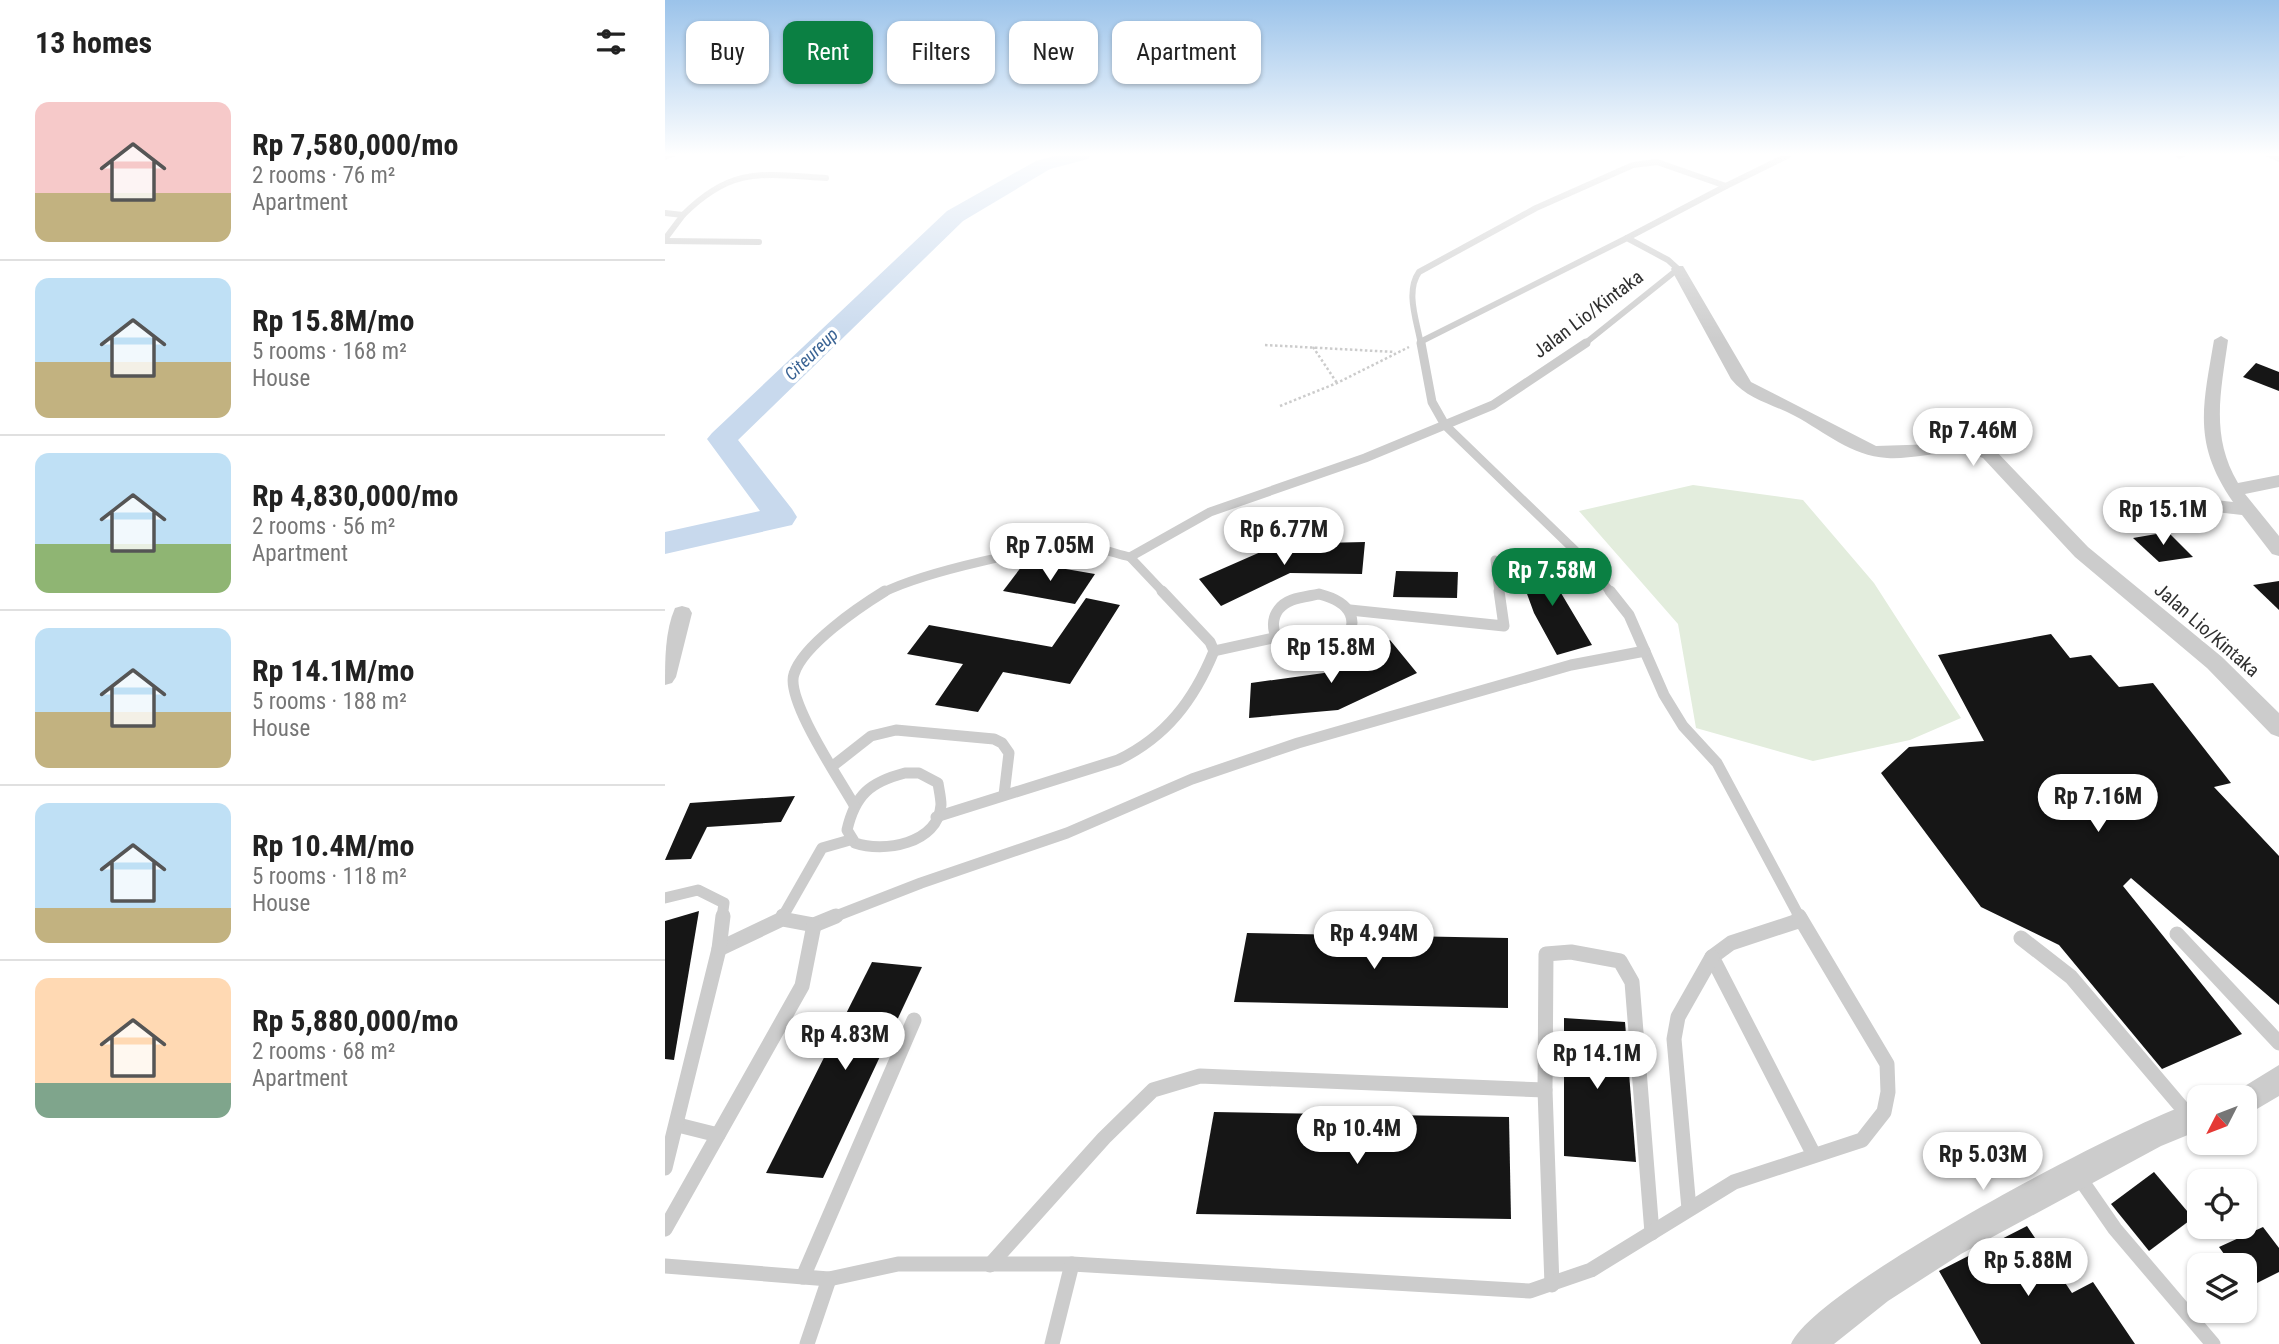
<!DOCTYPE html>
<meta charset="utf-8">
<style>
:root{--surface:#fff;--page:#f2f2f2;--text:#222;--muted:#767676;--line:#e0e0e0;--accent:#0b8043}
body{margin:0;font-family:"Roboto Condensed",sans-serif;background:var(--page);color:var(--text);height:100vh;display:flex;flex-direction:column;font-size:26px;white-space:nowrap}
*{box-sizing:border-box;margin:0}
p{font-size:23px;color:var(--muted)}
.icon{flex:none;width:38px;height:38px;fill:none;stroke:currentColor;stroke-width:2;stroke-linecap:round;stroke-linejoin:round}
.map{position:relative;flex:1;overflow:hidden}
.panel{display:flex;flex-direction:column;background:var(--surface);width:665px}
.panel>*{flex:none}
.guide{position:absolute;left:21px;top:21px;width:665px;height:63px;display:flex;gap:14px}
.needle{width:46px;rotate:228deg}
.fabs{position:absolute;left:1522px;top:1085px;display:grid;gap:14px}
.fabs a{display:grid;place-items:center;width:70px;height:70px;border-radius:14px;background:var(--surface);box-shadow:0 2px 5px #0004;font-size:35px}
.price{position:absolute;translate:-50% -60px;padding:0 16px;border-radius:24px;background:#fff;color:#222;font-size:23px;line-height:46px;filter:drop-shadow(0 2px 4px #0008)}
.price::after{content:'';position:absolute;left:50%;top:42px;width:21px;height:16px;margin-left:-10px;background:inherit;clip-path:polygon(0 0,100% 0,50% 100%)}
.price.current{background:var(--accent);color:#fff}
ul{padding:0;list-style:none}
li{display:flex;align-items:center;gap:21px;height:175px;padding:0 35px}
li+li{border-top:2px solid var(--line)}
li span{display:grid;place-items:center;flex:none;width:196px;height:140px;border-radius:14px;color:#555}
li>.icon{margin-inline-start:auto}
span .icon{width:84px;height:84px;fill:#fffc;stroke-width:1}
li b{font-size:30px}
h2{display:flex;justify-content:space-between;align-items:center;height:84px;padding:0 35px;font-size:30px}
.pill{padding:0 24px;border-radius:14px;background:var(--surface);box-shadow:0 2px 5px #0004;font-size:24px;line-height:63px}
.pill.current{background:var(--accent);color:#fff}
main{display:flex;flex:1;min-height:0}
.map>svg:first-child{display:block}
.green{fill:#e3eddd}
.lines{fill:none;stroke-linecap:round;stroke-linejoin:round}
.river{fill:#c8d9ed;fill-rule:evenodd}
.building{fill:#161616}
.path{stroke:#ccc;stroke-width:2.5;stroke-dasharray:2.5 2.5;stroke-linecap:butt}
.service-far3{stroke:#ccc;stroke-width:6}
.service-far2{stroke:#ccc;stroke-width:9}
.service-far1{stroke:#ccc;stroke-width:11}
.service{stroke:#ccc;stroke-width:15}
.minor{fill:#ccc;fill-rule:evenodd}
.labels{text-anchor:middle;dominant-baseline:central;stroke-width:7;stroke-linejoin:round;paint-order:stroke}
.far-water-label{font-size:18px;font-style:italic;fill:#3a6394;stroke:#fff}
.street-label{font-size:19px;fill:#2f2f2f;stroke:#fff}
</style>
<main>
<section class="panel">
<h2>13 homes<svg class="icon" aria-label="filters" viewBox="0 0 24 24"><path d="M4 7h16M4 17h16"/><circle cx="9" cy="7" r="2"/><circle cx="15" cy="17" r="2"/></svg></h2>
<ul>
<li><span style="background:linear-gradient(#f6c9c9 65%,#c2b280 0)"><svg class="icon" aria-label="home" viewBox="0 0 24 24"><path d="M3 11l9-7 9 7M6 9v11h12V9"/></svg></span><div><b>Rp 7,580,000/mo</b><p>2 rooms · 76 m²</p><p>Apartment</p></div></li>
<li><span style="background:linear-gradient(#bfe0f5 60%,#c2b280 0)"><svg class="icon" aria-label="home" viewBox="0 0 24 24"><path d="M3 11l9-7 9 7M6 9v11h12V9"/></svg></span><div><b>Rp 15.8M/mo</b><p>5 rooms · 168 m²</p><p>House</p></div></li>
<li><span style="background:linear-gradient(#bfe0f5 65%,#8fb573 0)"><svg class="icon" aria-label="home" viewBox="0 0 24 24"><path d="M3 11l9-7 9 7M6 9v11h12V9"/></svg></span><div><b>Rp 4,830,000/mo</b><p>2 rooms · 56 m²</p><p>Apartment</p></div></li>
<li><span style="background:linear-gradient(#bfe0f5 60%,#c2b280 0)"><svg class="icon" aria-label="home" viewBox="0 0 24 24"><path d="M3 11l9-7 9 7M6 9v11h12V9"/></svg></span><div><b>Rp 14.1M/mo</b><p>5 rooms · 188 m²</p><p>House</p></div></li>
<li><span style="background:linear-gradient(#bfe0f5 75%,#c2b280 0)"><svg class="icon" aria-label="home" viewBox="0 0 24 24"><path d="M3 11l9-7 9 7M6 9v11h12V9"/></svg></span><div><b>Rp 10.4M/mo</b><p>5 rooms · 118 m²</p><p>House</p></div></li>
<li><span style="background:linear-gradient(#ffd9b3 75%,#7fa58c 0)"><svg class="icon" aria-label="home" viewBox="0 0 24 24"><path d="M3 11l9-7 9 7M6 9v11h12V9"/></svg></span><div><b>Rp 5,880,000/mo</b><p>2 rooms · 68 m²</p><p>Apartment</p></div></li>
</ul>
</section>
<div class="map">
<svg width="1614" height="1344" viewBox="0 0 1614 1344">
<rect width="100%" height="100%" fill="#fff"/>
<path class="green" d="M1028 485 1138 500 1209 583 1296 718 1245 740 1148 761 1031 728 1013 624 914 511Z"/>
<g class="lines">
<path class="river" d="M394 155H426L423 159 385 169 298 221 73 440 127 509 132 517 127 525 0 554V532L95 511 42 439 47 433 282 211 371 161Z"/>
</g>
<g class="building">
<path d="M1591 363 1614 372V391L1578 377Z"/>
<path d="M1503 532 1528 557 1494 562 1468 538Z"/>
<path d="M700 542 697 574 625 573 556 606 534 579 614 544Z"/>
<path d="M880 558 896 593 927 645 892 655 869 613 851 564Z"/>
<path d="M360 562 430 574 410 604 338 591Z"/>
<path d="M731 571 793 572 792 598 728 597Z"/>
<path d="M1614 581V610L1588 585Z"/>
<path d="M421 598 455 605 405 684 338 672 313 712 270 705 298 664 242 654 264 625 387 647Z"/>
<path d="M1386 634 1405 658 1426 655 1454 687 1488 683 1566 783 1549 787 1614 856V1005L1466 878 1458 886 1577 1034 1497 1069 1394 945 1316 907 1216 773 1244 747 1319 741 1273 655Z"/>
<path d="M725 640 752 673 673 710 584 718 586 683 659 673Z"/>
<path d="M130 796 116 822 42 827 26 859 0 860 25 803Z"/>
<path d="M34 911 9 1060 0 1059V921Z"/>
<path d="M582 933 843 938V1008L569 1002Z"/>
<path d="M207 962 257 967 158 1178 101 1173Z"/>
<path d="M899 1018 960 1022 971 1162 899 1156Z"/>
<path d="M549 1112 844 1117 846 1219 531 1214Z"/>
<path d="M1489 1172 1528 1218 1484 1251 1446 1204Z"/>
<path d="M1362 1226 1407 1293 1428 1282 1470 1344H1316L1274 1271Z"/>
<path d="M1598 1227 1614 1248V1272L1580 1289V1265H1567L1554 1247Z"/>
</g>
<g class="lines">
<g class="path">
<path d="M600 345 730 352"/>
<path d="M648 347 672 383"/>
<path d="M615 406 672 383 744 347"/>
</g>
<g class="service-far3">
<path d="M0 213 18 215C67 166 97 174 161 178"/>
<path d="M962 238 1061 186"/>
<path d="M0 239 18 215"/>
<path d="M0 241 94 242"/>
<path d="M755 342 962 238 1003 260 1013 269 918 345"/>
<path d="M756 345C752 321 740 292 754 272L871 208 968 165 992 162 1061 186 1124 155"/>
</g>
<g class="service-far2">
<path d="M756 343 767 402 780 425 922 562 946 593"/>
<path d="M465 557 499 593"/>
<path d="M830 560 834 593"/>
<path d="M217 593C257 573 379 543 423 547 437 548 451 554 465 557L545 512 700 458 828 405 921 343"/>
</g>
<g class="service-far1">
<path d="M945 591 964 615 999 695 1018 726 1052 763 1135 918"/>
<path d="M654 594C726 612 663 677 623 650 603 637 603 609 627 600 636 597 645 596 654 594Z"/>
<path d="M685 610 839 626 834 591"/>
<path d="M549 651 608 638"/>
<path d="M169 765 206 736 231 730 329 739 337 743 344 753 339 795"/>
<path d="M240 773H254L273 783C274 790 276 798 276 805 273 844 218 853 190 843L182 830C190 795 205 782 240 773Z"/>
<path d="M189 805C175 780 120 699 129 674 138 645 194 607 220 591"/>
<path d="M271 817 453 760C501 737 529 700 549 651L545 642 497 591"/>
<path d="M0 898 33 890 59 903 57 918"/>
<path d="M117 918 157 848 185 840"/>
<path d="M166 918 256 883 402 833 527 779 633 743 906 665 980 651"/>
</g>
<g class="service">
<path d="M117 919 118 916"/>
<path d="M1136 920 1066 943 1047 957 1149 1155"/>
<path d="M1512 934 1614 1043"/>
<path d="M1356 938 1406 977 1524 1116"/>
<path d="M54 949 117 919 149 925 171 916"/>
<path d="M880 1090 881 954 906 952 955 961 967 982 987 1233"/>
<path d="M13 1125 53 1135"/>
<path d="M0 1168 54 949 58 916"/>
<path d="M1414 1177 1450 1229 1548 1344"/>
<path d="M1024 1209 1009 1039 1013 1017 1047 957"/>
<path d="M0 1229 137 986 149 925"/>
<path d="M325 1265 439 1138 488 1090 535 1076 880 1090 887 1285"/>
<path d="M0 1266 164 1279 233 1264H407L865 1291 926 1270 1069 1182 1197 1140 1219 1112 1223 1092 1222 1064 1134 916"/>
<path d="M138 1277 249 1020"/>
<path d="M142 1344 164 1279"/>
<path d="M387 1344 407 1264"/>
</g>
<g class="minor">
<path d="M0 155H14L0 160Z"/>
<path d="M1508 155H1520L1521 156 1515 159Z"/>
<path d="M1598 155H1614V162Z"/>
<path d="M1008 266H1018L1086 382 1211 446 1303 443 1330 450 1423 547 1557 657 1614 713V737L1606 734 1542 668 1410 557 1318 458C1288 446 1253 460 1222 458 1186 456 1160 432 1130 416 1108 404 1083 400 1066 379L1006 269Z"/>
<path d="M1556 336 1563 340C1556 391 1545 436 1573 483L1614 475V487L1580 494 1614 536V556L1607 554 1577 515 1533 510 1524 504 1533 498 1568 502C1527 443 1538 406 1549 340Z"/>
<path d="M17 606 24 608 27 613 11 677 7 683 0 685C0 659 0 631 10 608Z"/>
<path d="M1614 1065V1096L1580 1116V1097H1567L1570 1092Z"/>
<path d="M1535 1100V1130L1496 1146 1296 1254 1223 1301 1169 1344H1126C1150 1287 1467 1120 1535 1100Z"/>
</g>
</g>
<linearGradient id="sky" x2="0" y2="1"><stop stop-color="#9bc3ea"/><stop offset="0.45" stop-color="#fff"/><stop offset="1" stop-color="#fff" stop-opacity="0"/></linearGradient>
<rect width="1614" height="343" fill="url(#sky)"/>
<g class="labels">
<g class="far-water-label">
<text transform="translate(146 354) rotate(-44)">Citeureup</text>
</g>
<g class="street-label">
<text transform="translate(923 314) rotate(-37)">Jalan Lio/Kintaka</text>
<text transform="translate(1542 630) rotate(41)">Jalan Lio/Kintaka</text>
</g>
</g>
</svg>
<div class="fabs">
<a><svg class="needle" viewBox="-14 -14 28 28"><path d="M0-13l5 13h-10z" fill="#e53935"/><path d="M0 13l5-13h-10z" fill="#767676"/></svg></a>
<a><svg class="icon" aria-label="locate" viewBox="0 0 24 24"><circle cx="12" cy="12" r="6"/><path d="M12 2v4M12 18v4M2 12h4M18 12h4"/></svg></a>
<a><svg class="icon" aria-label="layers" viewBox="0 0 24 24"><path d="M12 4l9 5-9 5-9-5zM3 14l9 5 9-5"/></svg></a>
</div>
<b class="price" style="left:1308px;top:468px">Rp 7.46M</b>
<b class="price" style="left:1498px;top:547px">Rp 15.1M</b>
<b class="price" style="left:619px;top:567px">Rp 6.77M</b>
<b class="price" style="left:385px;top:583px">Rp 7.05M</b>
<b class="price current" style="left:887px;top:608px">Rp 7.58M</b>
<b class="price" style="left:666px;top:685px">Rp 15.8M</b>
<b class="price" style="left:1433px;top:834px">Rp 7.16M</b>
<b class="price" style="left:709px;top:971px">Rp 4.94M</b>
<b class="price" style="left:180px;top:1072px">Rp 4.83M</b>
<b class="price" style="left:932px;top:1091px">Rp 14.1M</b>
<b class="price" style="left:692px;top:1166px">Rp 10.4M</b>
<b class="price" style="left:1318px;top:1192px">Rp 5.03M</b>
<b class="price" style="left:1363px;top:1298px">Rp 5.88M</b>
<div class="guide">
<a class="pill">Buy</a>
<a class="pill current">Rent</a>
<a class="pill">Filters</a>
<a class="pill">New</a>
<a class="pill">Apartment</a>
</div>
</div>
</main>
